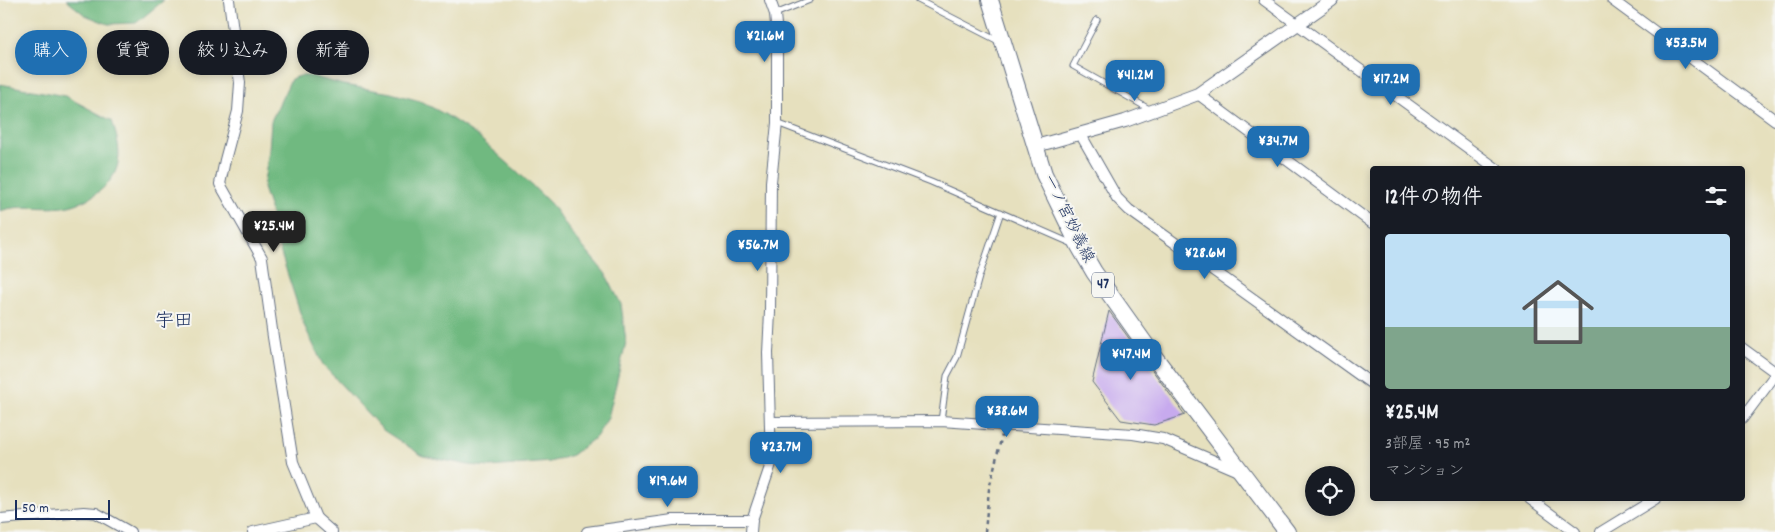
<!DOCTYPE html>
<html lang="ja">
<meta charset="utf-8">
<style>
:root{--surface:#171b24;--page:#242831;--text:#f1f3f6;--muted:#9ea1a6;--line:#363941;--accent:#1f6fb2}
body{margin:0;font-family:Dekko,"Klee One",sans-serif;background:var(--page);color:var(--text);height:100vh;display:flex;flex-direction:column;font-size:19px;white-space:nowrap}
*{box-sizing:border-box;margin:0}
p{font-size:16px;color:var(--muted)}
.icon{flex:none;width:28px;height:28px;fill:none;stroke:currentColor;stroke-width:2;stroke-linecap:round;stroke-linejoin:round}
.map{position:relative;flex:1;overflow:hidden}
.sheet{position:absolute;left:1370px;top:166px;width:375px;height:335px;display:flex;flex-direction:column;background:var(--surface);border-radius:5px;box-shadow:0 2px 8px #0003}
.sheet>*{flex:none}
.guide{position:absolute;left:15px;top:30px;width:475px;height:45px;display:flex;gap:10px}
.controls{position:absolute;left:1305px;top:466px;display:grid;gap:10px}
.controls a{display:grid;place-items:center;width:50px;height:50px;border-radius:50%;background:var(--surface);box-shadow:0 2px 8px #0003;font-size:25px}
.scale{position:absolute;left:15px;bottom:12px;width:95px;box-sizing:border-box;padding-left:5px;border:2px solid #1b2f5e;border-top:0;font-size:14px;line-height:18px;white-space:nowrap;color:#1b2f5e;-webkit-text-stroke:4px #f6f6f2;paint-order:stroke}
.price{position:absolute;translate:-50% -42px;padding:0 11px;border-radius:10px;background:var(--accent);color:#fff;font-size:16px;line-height:32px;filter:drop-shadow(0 1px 2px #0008)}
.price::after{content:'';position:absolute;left:50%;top:30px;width:15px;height:11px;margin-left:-8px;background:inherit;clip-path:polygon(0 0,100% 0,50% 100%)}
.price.current{background:#222;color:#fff}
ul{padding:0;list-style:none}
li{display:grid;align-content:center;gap:10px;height:265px;padding:0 15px}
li+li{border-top:1px solid var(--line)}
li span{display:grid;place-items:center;height:155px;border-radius:5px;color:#555}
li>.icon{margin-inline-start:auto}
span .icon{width:90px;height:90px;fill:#fffc;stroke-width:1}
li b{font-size:21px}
h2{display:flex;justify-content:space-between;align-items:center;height:60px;padding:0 15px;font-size:21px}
.pill{padding:0 18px;border-radius:22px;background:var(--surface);box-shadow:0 2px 8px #0003;font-size:18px;line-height:45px}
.pill.current{background:var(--accent);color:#fff}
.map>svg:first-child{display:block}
.forest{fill:#6fb980;stroke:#45746f}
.building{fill:#c7aaee}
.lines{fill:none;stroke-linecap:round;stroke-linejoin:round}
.service-casing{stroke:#626d80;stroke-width:7}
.minor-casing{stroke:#626d80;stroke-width:12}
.tertiary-casing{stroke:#626d80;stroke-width:14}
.primary-casing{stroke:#626d80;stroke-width:18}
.path{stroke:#626d80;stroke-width:2.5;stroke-dasharray:4 4;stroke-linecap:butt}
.service{stroke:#fff;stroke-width:5}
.minor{stroke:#fff;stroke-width:10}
.tertiary{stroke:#fff;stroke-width:12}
.primary{stroke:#fff;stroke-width:16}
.labels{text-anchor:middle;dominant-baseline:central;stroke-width:4;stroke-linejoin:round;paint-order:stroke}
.shield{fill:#f6f6f2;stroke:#5d6b8a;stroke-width:1}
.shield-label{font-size:15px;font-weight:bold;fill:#1b2f5e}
.street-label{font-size:16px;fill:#1b2f5e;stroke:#f6f6f2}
.quarter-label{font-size:19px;fill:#1b2f5e;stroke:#f6f6f2}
</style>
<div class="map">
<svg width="1775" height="532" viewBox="0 0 1775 532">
<rect width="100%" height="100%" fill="#f6f6f2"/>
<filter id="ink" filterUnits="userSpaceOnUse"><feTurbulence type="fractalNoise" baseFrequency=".02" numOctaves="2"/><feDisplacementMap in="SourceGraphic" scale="10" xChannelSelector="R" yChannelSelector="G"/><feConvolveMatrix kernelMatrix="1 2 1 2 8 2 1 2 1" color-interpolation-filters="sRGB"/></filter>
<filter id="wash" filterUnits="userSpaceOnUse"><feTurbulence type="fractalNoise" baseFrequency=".0096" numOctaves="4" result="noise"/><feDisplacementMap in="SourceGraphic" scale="20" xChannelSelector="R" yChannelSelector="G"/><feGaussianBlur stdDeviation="1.12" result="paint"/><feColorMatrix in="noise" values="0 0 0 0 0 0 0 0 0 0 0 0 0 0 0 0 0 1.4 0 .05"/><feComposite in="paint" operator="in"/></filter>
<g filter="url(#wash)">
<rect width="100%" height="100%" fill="#e6e0be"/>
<g class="forest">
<path d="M66 0H164L136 23 108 24 85 15Z"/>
<path d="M300 76H311L344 85 391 93 420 101 446 115 476 135 520 174 550 203 576 239 605 273 621 304 626 342 608 418 596 437 572 455 550 462 490 467 469 465 423 456 383 430 323 365 304 325 276 238 270 209 263 188 269 150 271 121 291 79Z"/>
<path d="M0 84 65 96 112 121C116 134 121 149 118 163 114 185 90 201 69 206 46 211 22 203 0 211Z"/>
</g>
<g id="blocks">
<path class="building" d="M1109 311 1185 415 1154 425 1121 420 1092 382Z"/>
</g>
</g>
<g filter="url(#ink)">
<use href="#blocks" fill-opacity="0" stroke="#626d80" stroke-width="1"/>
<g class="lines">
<defs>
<g id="service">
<path d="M918 0 1000 42"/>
<path d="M775 14 810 0"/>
<path d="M1097 20 1073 66 1151 110"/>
<path d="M777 123 931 182 1073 244"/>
<path d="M941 421 947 376 957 357 979 277 1001 212"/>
</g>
<g id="minor">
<path d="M229 0 240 83 238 111 225 160 220 184 262 258 273 337 293 462 316 518"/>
<path d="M1264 0 1497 169"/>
<path d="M1612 0 1775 120"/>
<path d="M1198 94 1372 223"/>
<path d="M1081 135 1117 198 1129 210 1372 384"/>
<path d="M1742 348 1775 372"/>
<path d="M1742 419 1775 375"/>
<path d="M771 422 941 421 1133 434 1163 439 1240 472"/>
<path d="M1530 499 1575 532"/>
<path d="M0 519 84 512 96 513 130 532"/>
<path d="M253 532 316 518 332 532"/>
<path d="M587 532 673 520H752"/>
<path d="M751 532 752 520 771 464 768 353 770 312 771 182 777 123V36L775 14 770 0"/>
<path d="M1601 532 1655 499"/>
</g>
<path id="tertiary" d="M1036 146 1125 121 1198 94 1332 0"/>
<path id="primary" d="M990 0 1044 174 1079 246 1094 272 1153 355 1287 532"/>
</defs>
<use href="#service" class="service-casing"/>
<use href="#minor" class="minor-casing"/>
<use href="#tertiary" class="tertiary-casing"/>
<use href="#primary" class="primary-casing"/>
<path class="path" d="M985 532 989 489 1002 435"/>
<use href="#service" class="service"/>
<use href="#minor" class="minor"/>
<use href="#tertiary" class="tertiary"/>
<use href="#primary" class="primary"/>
</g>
</g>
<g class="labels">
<rect class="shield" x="1092" y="272.5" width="22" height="25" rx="4"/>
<g class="shield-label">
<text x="1103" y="285">47</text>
</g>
<g class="street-label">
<text transform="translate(1068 219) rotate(64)">一ノ宮妙義線</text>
</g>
<g class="quarter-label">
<text x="174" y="322">宇田</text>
</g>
</g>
</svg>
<div class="controls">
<a><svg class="icon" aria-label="locate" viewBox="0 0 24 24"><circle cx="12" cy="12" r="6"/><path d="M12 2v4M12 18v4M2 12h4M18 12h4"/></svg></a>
</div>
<div class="scale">50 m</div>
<b class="price" style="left:765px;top:63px">¥21.6M</b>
<b class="price" style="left:1686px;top:70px">¥53.5M</b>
<b class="price" style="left:1135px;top:102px">¥41.2M</b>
<b class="price" style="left:1391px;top:106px">¥17.2M</b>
<b class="price" style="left:1278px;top:168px">¥34.7M</b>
<b class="price current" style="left:274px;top:253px">¥25.4M</b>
<b class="price" style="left:758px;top:272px">¥56.7M</b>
<b class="price" style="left:1205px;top:280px">¥28.6M</b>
<b class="price" style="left:1131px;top:381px">¥47.4M</b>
<b class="price" style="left:1007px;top:438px">¥38.6M</b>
<b class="price" style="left:781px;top:474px">¥23.7M</b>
<b class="price" style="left:668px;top:508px">¥19.6M</b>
<div class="guide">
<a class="pill current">購入</a>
<a class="pill">賃貸</a>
<a class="pill">絞り込み</a>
<a class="pill">新着</a>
</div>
<section class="sheet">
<h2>12件の物件<svg class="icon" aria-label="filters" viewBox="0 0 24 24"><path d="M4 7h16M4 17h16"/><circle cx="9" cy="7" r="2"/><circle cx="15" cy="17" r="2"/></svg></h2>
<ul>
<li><span style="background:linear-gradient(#bfe0f5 60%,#7fa58c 0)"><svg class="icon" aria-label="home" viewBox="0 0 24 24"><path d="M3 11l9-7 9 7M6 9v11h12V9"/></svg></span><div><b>¥25.4M</b><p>3部屋 · 95 m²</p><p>マンション</p></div></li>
</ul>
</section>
</div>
